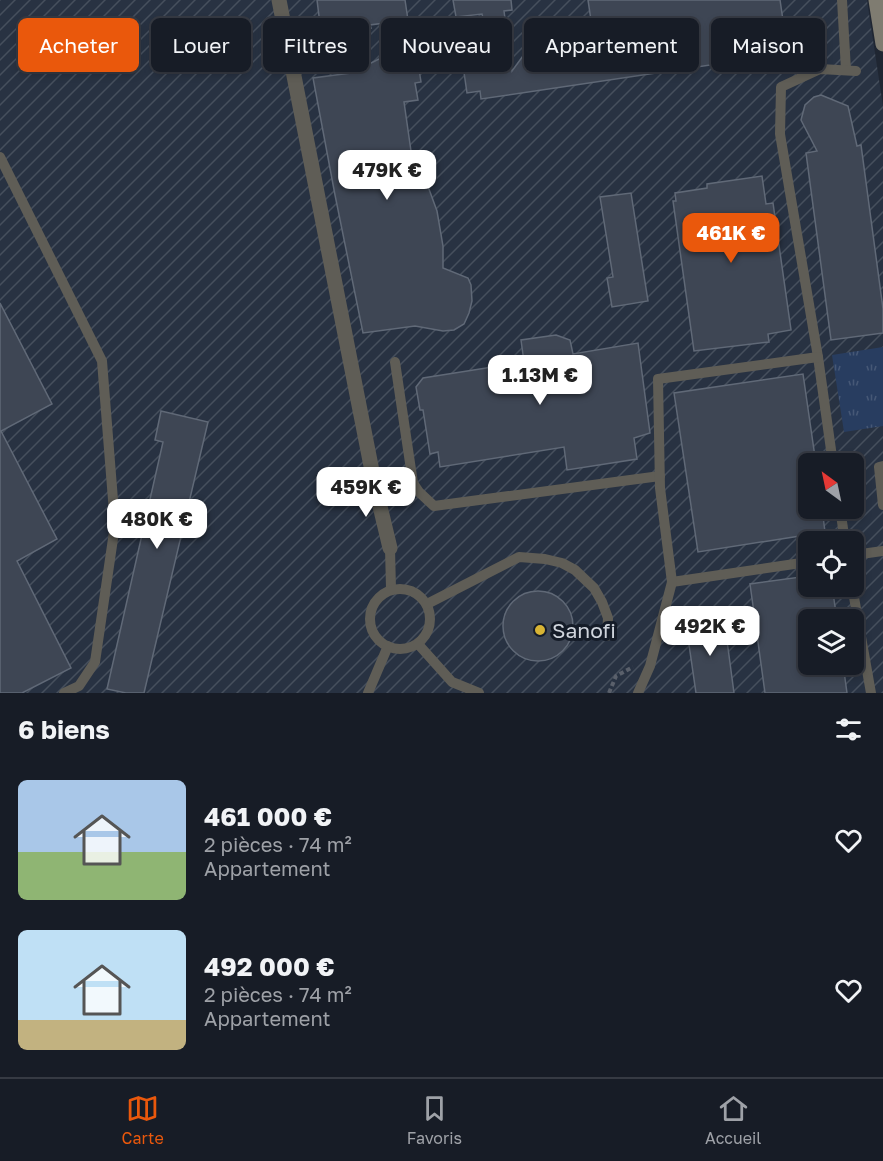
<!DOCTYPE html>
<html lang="fr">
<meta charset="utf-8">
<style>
:root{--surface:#171c26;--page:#20252e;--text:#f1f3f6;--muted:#9ea1a7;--line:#363a43;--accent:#ea580c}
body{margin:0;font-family:"Golos Text",sans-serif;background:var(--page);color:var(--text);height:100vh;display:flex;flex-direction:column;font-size:22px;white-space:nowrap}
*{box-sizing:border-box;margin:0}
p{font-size:20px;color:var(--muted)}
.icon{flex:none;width:33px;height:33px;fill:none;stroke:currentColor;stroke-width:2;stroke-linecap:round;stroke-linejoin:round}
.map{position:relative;height:693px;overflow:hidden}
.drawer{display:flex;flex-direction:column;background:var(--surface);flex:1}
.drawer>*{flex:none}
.top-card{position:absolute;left:18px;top:18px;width:848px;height:54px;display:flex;gap:12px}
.needle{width:39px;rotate:327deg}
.tools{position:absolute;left:798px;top:453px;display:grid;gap:12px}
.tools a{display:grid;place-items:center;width:66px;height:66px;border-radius:9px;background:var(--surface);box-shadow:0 3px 9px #0003,0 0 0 2px var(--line);font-size:30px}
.price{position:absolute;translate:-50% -51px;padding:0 14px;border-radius:12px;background:#fff;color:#222;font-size:20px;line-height:39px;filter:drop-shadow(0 2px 3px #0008)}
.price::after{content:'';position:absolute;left:50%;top:36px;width:18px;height:14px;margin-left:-9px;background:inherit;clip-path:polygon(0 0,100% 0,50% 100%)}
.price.current{background:var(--accent);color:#fff}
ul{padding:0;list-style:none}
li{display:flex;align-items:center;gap:18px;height:150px;padding:0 18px}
li span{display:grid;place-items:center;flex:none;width:168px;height:120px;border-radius:9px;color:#555}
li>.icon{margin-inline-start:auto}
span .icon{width:72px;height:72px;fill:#fffc;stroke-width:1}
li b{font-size:26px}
h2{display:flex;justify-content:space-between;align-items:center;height:72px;padding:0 18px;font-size:26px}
.tag{padding:0 21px;border-radius:9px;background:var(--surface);box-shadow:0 3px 9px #0003,0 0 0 2px var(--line);font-size:21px;line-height:54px}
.tag.current{background:var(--accent);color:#fff}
.dock{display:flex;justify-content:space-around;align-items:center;height:84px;border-top:2px solid var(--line);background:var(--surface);font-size:16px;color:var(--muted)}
.dock a{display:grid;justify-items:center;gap:3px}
.dock .current{color:var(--accent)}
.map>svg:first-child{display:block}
.industrial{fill:url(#industrial-furrows);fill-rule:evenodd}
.grass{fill:url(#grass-tufts)}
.building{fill:#3e4654;stroke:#606977;stroke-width:1.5}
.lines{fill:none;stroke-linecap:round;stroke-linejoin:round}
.path{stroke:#5a606b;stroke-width:4;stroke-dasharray:4.5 3;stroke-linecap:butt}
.service{stroke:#5f5d56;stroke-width:10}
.minor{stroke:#5f5d56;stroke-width:15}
.secondary{stroke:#7f7c71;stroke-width:15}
.poi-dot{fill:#d8b434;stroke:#151c28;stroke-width:2}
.labels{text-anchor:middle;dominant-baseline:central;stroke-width:6;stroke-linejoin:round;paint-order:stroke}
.poi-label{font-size:21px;fill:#d0d5dd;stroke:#151c28;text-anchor:start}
</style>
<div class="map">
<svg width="883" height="693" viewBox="0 0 883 693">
<defs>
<pattern id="industrial-furrows" width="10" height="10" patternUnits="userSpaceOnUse" patternTransform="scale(1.5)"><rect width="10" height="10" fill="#283242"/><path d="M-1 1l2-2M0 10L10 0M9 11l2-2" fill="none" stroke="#464f5d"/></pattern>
<pattern id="grass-tufts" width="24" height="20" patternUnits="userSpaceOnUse" patternTransform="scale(1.5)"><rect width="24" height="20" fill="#283d60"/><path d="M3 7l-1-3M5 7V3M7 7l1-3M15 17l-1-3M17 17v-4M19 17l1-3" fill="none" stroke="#465876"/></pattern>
</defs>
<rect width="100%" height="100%" fill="#1f2632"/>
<path class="industrial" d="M0 0H867L883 106V693H0ZM808 464H854V508H808ZM808 542H854V586H808ZM808 620H854V664H808Z"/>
<path class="grass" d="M883 347V426L844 432 832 355Z"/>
<g class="building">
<path d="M317 0H405L408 20 370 25 371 28 321 32Z"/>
<path d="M453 0H511L512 10 504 11 512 71 536 38 547 31H561L596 54 588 0H780L785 34 782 36 785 54 481 99 480 91 467 93 458 31 484 22 482 14 456 17Z"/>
<path d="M400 55 417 57 421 82 415 83 418 100 404 102 411 151 422 170 437 211 443 246V268L468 278 471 285 472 301 469 313 464 324 454 330 443 331 415 326 363 333 335 195 313 78 351 73 379 59Z"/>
<path d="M821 95 848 106 857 146 861 145 883 309V333L831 340 806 153 817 151 801 120 805 105 814 97Z"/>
<path d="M762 176 766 204 773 203 791 330 768 334 769 342 694 351 673 201H676L675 193 707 188V184Z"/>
<path d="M631 193 648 301 612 307 607 278 613 277 600 197Z"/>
<path d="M0 303 52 404 1 431 57 539 17 561 71 668 22 693H0Z"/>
<path d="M556 335 570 340 573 354 638 343 650 433 634 438 637 459 567 470 564 447 440 467 438 452 430 454 423 410H420L416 387 423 378 524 362 521 340Z"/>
<path d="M803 374 816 464H808V508H822L825 532 698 552 674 393Z"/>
<path d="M161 411 208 422 144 693H126L107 689 163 442 155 440Z"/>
<path d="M808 576V586H832L837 620H808V664H843L847 693H765L750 584Z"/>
<circle cx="538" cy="626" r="35"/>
<path d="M724 618 734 693H696L686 624Z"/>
</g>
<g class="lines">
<path class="path" d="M609 693 616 676 633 667"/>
<g class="service">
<path d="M842 0 846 70"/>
<path d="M0 157 102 361 115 525 95 662 79 686 64 693"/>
<path d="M395 362 413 483 419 492 434 506 660 476"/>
<path d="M833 464 818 357 780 134 781 87 820 69 856 71"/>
<path d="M883 466 879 467 883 505"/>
<path d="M840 508 845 542"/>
<path d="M390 548 391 589"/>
<path d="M854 555 883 551"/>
<path d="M672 582 808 562"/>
<path d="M852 586 871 693"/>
<circle cx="400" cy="619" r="30"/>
<path d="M427 604 519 557 545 559 562 563 575 570 594 588 602 602 608 618 607 636"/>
<path d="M418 644 452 682 479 693"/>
<path d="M368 693 388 646"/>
<path d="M638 693 650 666 672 582 660 488 658 379 818 357"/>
</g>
<path class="minor" d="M279 0 374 481 390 548"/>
<path class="secondary" d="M876 0 883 44"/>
</g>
<circle class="poi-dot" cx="540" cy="630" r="6"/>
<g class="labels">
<g class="poi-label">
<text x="552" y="630">Sanofi</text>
</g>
</g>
</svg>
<div class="tools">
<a><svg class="needle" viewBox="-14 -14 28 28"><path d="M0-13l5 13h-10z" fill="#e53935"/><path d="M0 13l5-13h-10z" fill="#9ea1a7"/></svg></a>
<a><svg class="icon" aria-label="locate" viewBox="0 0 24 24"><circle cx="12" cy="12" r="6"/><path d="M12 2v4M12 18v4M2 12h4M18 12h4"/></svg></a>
<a><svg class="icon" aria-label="layers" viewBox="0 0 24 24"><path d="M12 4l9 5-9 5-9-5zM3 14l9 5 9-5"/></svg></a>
</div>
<b class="price" style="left:387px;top:201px">479K €</b>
<b class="price current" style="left:731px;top:264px">461K €</b>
<b class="price" style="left:540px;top:406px">1.13M €</b>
<b class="price" style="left:366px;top:518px">459K €</b>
<b class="price" style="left:157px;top:550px">480K €</b>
<b class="price" style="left:710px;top:657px">492K €</b>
<div class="top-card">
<a class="tag current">Acheter</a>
<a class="tag">Louer</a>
<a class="tag">Filtres</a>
<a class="tag">Nouveau</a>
<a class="tag">Appartement</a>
<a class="tag">Maison</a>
</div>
</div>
<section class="drawer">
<h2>6 biens<svg class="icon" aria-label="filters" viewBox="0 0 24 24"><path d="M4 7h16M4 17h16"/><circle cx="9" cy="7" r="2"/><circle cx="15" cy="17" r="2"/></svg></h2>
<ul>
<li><span style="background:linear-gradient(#a9c7e8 60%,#8fb573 0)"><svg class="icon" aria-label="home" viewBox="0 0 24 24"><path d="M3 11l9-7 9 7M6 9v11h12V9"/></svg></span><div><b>461 000 €</b><p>2 pièces · 74 m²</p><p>Appartement</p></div><svg class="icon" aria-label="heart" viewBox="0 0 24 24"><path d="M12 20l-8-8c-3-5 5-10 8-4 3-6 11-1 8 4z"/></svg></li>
<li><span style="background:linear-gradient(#bfe0f5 75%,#c2b280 0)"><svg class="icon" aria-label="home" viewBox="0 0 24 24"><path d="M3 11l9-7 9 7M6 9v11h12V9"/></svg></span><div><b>492 000 €</b><p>2 pièces · 74 m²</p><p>Appartement</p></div><svg class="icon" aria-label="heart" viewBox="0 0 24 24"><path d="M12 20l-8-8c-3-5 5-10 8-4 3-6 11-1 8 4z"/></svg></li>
</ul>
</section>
<nav class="dock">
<a class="current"><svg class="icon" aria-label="map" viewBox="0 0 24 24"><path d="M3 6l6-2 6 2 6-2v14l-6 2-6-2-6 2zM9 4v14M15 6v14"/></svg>Carte</a>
<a><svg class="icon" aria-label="saved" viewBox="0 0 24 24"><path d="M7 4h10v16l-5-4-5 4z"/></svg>Favoris</a>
<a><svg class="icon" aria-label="home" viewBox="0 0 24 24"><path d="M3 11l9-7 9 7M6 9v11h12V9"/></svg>Accueil</a>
</nav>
